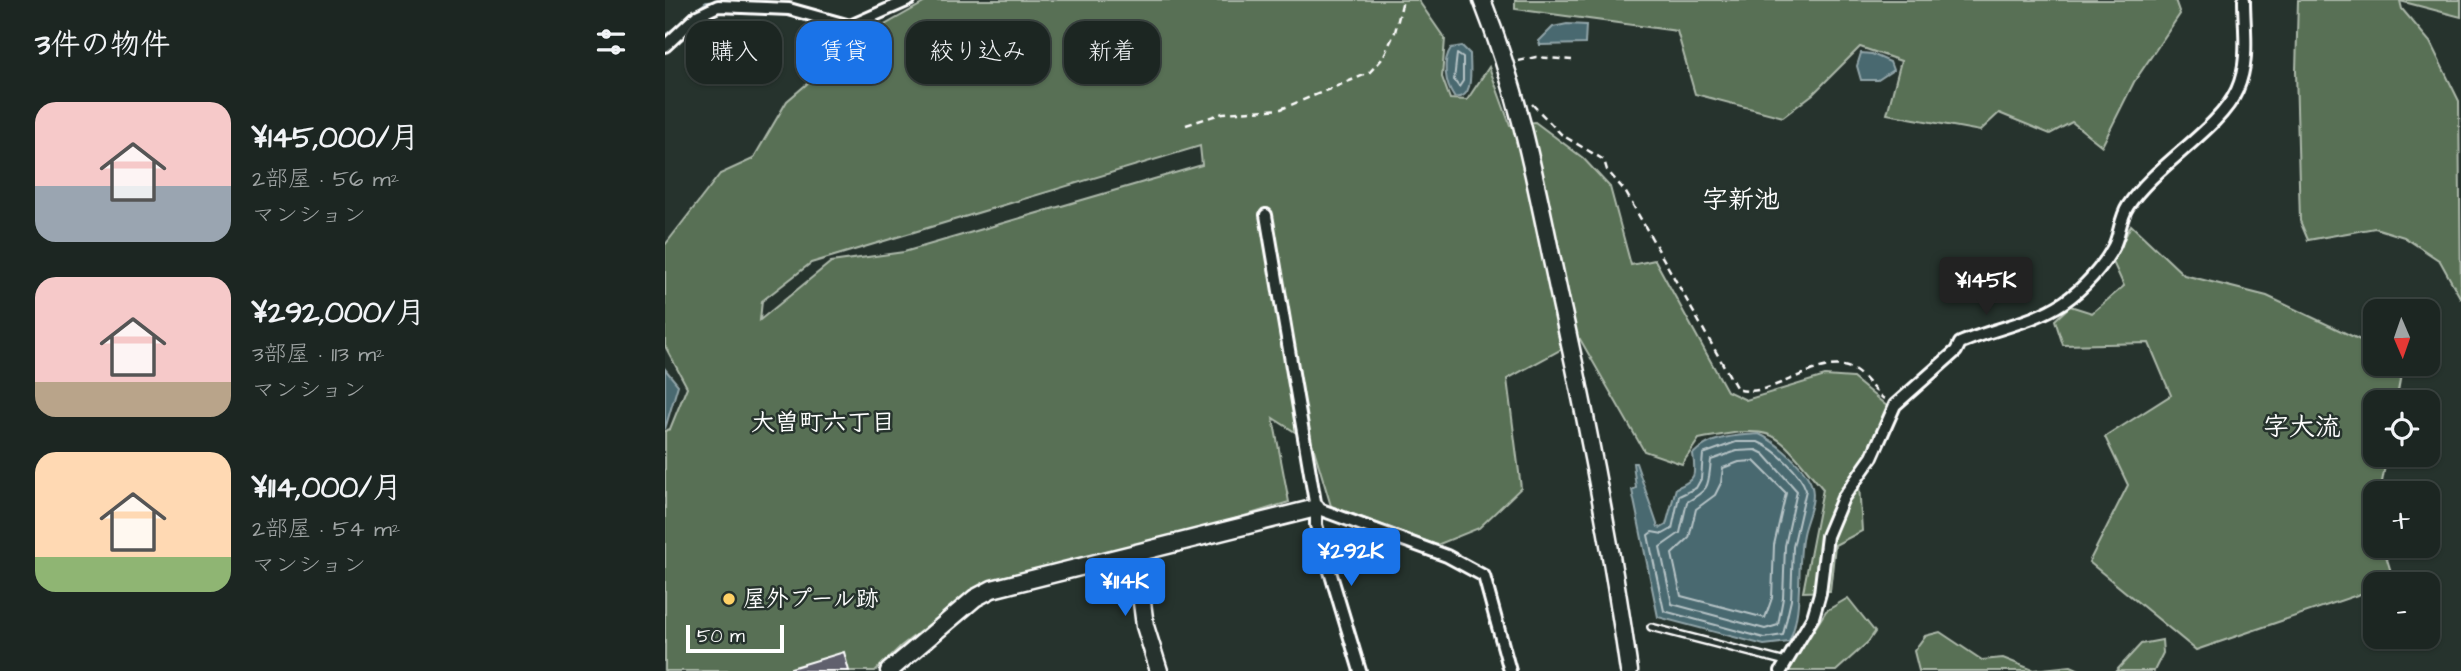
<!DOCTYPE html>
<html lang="ja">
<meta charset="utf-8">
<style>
:root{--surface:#1c2622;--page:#29322f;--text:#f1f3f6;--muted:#a0a5a5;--line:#3a4340;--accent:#1a73e8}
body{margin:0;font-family:"Architects Daughter","Klee One",sans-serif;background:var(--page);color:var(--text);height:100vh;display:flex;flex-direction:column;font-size:26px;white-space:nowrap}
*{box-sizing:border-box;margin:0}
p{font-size:23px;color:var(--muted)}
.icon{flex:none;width:38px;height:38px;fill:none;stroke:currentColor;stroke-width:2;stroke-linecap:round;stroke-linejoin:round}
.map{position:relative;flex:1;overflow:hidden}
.panel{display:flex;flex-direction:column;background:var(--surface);width:665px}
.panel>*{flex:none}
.top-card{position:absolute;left:21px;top:21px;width:665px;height:63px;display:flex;gap:14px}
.needle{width:46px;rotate:178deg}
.buttons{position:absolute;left:1698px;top:299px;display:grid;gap:14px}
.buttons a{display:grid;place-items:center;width:77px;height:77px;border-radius:14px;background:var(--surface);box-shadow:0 2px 5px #0004,0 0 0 2px var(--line);font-size:35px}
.scale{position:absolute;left:21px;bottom:18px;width:98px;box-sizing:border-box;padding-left:7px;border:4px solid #fff;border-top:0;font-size:19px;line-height:24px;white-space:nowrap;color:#fff;-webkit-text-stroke:5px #26332d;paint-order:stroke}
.price{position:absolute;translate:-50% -60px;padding:0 16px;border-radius:7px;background:var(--accent);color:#fff;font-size:23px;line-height:46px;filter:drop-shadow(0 2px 4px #0008)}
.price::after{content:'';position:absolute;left:50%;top:42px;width:21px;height:16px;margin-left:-10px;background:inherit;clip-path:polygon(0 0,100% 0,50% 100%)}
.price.on{background:#222;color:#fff}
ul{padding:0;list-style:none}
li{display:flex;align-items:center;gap:21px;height:175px;padding:0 35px}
li span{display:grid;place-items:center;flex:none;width:196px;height:140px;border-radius:21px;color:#555}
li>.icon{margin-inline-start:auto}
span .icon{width:84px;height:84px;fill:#fffc;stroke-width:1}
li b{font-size:30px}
h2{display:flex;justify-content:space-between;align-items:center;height:84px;padding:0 35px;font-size:30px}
.chip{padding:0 24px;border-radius:21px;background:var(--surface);box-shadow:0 2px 5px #0004,0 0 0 2px var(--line);font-size:24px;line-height:63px}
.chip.on{background:var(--accent);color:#fff}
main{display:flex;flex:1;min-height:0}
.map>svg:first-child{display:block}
.green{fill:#587055;stroke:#acb8aa;stroke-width:2;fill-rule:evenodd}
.water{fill:#496970;stroke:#92a5a9;stroke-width:2}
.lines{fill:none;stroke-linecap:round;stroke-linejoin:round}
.shore{stroke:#b6c3c6;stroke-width:2}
.stream{stroke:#92a5a9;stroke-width:3.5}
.building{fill:#60606d;stroke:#fff;stroke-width:2}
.lane-casing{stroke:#fff;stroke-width:10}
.street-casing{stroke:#fff;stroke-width:16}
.secondary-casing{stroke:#fff;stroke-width:21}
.path{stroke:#fff;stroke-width:2.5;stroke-dasharray:7 5;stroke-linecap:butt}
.lane{stroke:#26332d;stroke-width:5}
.street{stroke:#26332d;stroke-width:10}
.secondary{stroke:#26332d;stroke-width:16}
.poi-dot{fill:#ffd166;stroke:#26332d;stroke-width:2.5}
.labels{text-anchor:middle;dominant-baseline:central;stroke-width:5;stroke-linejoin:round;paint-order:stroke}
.poi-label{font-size:23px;font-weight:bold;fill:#fff;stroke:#26332d;text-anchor:start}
.neighbourhood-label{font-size:24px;font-weight:bold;fill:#fff;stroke:#26332d}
.quarter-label{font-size:26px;font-weight:bold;fill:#fff;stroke:#26332d}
</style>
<main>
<section class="panel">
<h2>3件の物件<svg class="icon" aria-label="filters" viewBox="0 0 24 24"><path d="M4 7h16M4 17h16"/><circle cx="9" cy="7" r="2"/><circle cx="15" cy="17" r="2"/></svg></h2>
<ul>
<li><span style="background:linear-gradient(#f6c9c9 60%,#9aa5b1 0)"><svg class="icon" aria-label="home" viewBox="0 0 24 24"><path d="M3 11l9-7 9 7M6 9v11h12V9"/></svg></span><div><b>¥145,000/月</b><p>2部屋 · 56 m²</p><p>マンション</p></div></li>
<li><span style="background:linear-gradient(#f6c9c9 75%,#b9a48a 0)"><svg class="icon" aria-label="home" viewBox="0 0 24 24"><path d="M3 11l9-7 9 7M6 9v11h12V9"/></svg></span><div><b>¥292,000/月</b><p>3部屋 · 113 m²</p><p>マンション</p></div></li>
<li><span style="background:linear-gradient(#ffd9b3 75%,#8fb573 0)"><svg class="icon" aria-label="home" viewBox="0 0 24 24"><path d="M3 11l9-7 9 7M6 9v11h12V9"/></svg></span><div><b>¥114,000/月</b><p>2部屋 · 54 m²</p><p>マンション</p></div></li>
</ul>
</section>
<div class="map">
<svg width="1796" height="671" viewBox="0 0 1796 671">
<rect width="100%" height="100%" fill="#26332d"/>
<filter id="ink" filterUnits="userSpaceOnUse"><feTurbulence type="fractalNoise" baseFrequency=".0143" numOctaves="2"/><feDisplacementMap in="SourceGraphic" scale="14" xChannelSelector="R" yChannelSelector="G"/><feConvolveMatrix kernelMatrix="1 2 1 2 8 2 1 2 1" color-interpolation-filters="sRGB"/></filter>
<g filter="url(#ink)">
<g class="green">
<path d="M264 0H753L780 39 777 77 785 99 802 100 824 67 845 125 870 122 918 158 945 187 966 265 990 260 1062 391 1081 400 1160 376 1188 378 1223 407 1209 442 1193 469 1197 531 1170 545 1165 591 1138 592 1158 489C1107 429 1114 424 1034 439L1017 464 979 451 915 339 842 379 856 488 814 528 772 545 666 506 647 443 608 418 624 502 287 607 236 646 210 671H0V431L5 429 22 387 0 346V245L55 174 88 159 122 101 157 71 164 33 193 40ZM535 146 537 165 239 252 166 262 95 320 97 301 146 263Z"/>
<path d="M850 0H1510L1515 14 1469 82 1437 146 1407 122 1385 134 1334 113 1315 131 1222 114 1236 61 1195 47 1148 94 1118 117 1030 94 1012 31 850 9Z"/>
<path d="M1633 0H1796V17L1735 1 1737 9 1765 42 1794 101 1796 299 1775 261 1739 237 1710 228 1643 240 1635 221 1631 71Z"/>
<path d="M1466 225 1519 275 1602 296 1710 347V364H1738L1731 402H1710V455H1722L1715 493 1710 494V546H1718L1729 582 1710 584V589L1531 650 1424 562 1463 485 1440 437 1506 395 1484 343 1398 345 1390 320 1405 306 1427 313 1459 286 1448 262Z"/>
<path d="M1183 598 1210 632 1203 642 1171 671H1123L1161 611Z"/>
<path d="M1275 632 1317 660 1338 658 1368 670 1406 666 1417 671H1254L1249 651 1260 636Z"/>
<path d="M1497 640 1498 653 1489 671H1451L1476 644Z"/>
</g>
<g class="water">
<path d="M902 24 921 25 920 44 875 45 874 41 888 27Z"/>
<path d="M797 46 805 54C805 68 810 101 789 97 780 84 777 61 786 48Z"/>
<path d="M1196 53 1207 54 1225 62 1228 70 1213 80H1196L1192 66Z"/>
<path d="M0 369 13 385 0 429Z"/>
<path d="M1094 434C1110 441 1143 469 1147 487 1151 502 1141 519 1138 534 1131 569 1139 609 1124 642L1099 645 993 617 967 490 971 488 968 463H971L993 527 996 528 1001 525 1011 488C1031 480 1031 475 1028 454 1044 437 1072 435 1094 434Z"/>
</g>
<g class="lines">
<g class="shore">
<path d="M792 54 798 58V81L794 87 789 80Z"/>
<path d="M1093 442C1110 449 1135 472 1141 490L1128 547 1126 600 1118 635 1099 638 999 611 983 535 987 532 998 534 1007 529 1014 496 1031 488 1036 479 1038 454 1071 442Z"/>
<path d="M1091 450 1099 454 1132 491 1120 546 1118 598 1113 625 1100 629 1007 604 995 547 1015 533 1022 502C1046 488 1043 486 1046 460L1072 451Z"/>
<path d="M1089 461 1121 493 1109 545 1107 598 1100 618 1016 596 1007 554 1024 538 1031 509 1050 495 1056 483 1058 468 1074 462Z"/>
</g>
<g class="stream">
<path d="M73 0H83"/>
<path d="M0 36 41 3 61 0"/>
</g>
</g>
<path class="building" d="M179 652 184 671H126V668Z"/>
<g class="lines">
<defs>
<path id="lane" d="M986 627 1121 662"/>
<g id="street">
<path d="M0 46 32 16 53 6 124 9 185 26 244 0"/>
<path d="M601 215 651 508V525L695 671"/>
<path d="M651 508 782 556 819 576 845 671"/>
<path d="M1116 671 1148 617 1155 593 1162 536 1178 498 1207 457 1230 405 1291 351 1295 343C1329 328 1368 323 1399 302 1418 289 1439 266 1449 246 1455 234 1455 218 1463 206 1490 165 1555 129 1572 90 1585 61 1579 30 1579 0"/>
</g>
<g id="secondary">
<path d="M817 0C859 106 874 202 898 312 924 431 947 550 964 671"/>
<path d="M471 555 480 626 494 671"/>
<path d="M224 671 310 598 327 589 651 508"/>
</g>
</defs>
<use href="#lane" class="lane-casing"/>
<use href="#street" class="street-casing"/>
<use href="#secondary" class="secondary-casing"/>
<g class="path">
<path d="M853 61 871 57 907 60"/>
<path d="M867 104 897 135 939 160 942 170 960 191 1072 389C1106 401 1155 352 1187 369 1200 376 1208 390 1219 399"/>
<path d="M521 125 558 113 616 109 704 73 718 58 730 32 738 0"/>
</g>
<use href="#lane" class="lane"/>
<use href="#street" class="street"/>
<use href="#secondary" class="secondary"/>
</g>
</g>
<circle class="poi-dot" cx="64" cy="599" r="7"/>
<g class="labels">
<g class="poi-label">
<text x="78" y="599">屋外プール跡</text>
</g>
<g class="neighbourhood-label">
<text x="158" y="423">大曽町六丁目</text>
</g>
<g class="quarter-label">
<text x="1076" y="200">字新池</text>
<text x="1637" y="427">字大流</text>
</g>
</g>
</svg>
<div class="buttons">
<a><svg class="needle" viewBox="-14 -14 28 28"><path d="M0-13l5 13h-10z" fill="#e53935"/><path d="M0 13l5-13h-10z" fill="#a0a5a5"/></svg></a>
<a><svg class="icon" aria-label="locate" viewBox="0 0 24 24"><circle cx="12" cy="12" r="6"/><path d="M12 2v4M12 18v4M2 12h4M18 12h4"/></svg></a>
<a>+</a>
<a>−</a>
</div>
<div class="scale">50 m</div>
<b class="price on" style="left:1321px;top:317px">¥145K</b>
<b class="price" style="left:686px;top:588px">¥292K</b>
<b class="price" style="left:460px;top:618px">¥114K</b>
<div class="top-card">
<a class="chip">購入</a>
<a class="chip on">賃貸</a>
<a class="chip">絞り込み</a>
<a class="chip">新着</a>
</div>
</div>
</main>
